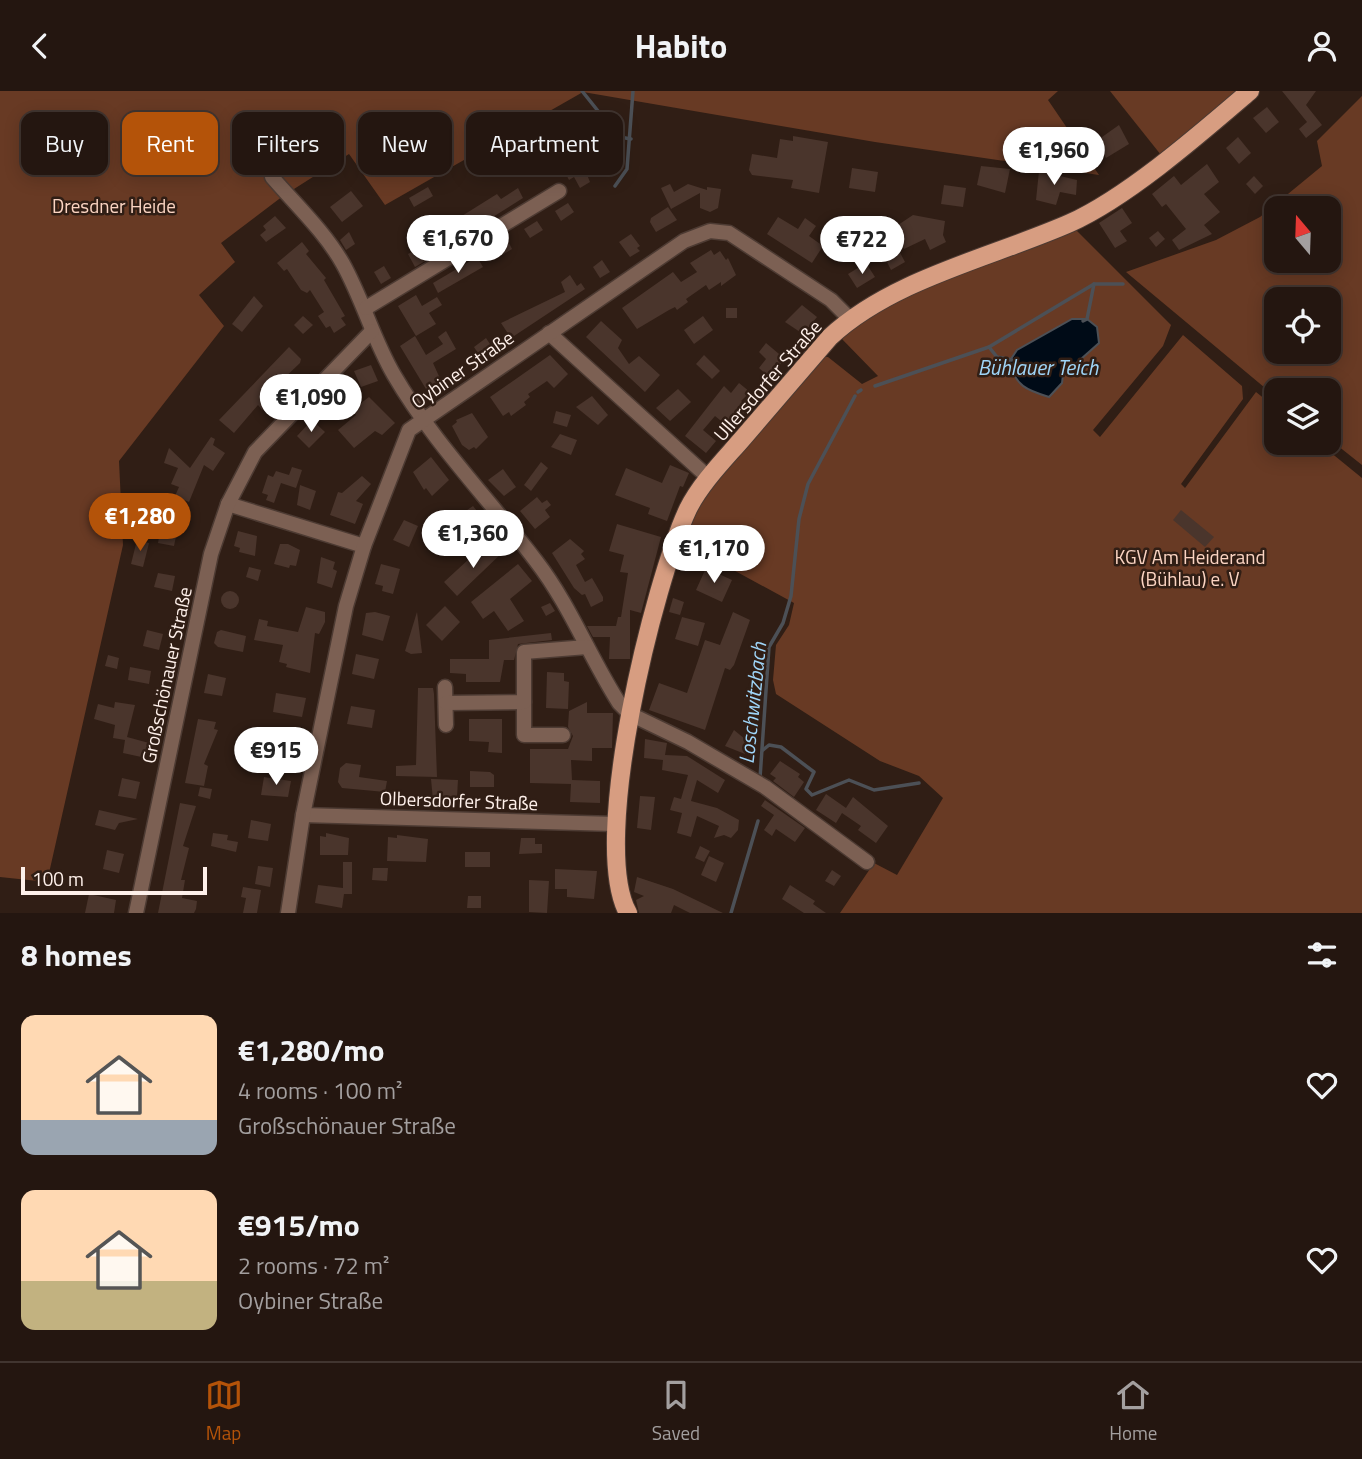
<!DOCTYPE html>
<meta charset="utf-8">
<style>
:root{--surface:#241610;--page:#30231e;--text:#f1f3f6;--muted:#a39f9f;--line:#413530;--accent:#b45309}
body{margin:0;font-family:"Titillium Web",sans-serif;background:var(--page);color:var(--text);height:100vh;display:flex;flex-direction:column;font-size:26px;white-space:nowrap}
*{box-sizing:border-box;margin:0}
p{font-size:23px;color:var(--muted)}
.icon{flex:none;width:38px;height:38px;fill:none;stroke:currentColor;stroke-width:2;stroke-linecap:round;stroke-linejoin:round}
.map{position:relative;height:822px;overflow:hidden}
.drawer{display:flex;flex-direction:column;background:var(--surface);flex:1}
.drawer>*{flex:none}
.guide{position:absolute;left:21px;top:21px;width:700px;height:63px;display:flex;gap:14px}
.needle{width:46px;rotate:341deg}
.buttons{position:absolute;left:1264px;top:105px;display:grid;gap:14px}
.buttons a{display:grid;place-items:center;width:77px;height:77px;border-radius:14px;background:var(--surface);box-shadow:0 4px 18px #0003,0 0 0 2px var(--line);font-size:35px}
.scale{position:absolute;left:21px;bottom:18px;width:186px;box-sizing:border-box;padding-left:7px;border:4px solid #fef0ea;border-top:0;font-size:19px;line-height:24px;white-space:nowrap;color:#fef0ea;-webkit-text-stroke:5px #301e15;paint-order:stroke}
.price{position:absolute;translate:-50% -60px;padding:0 16px;border-radius:24px;background:#fff;color:#222;font-size:23px;line-height:46px;filter:drop-shadow(0 2px 4px #0008)}
.price::after{content:'';position:absolute;left:50%;top:42px;width:21px;height:16px;margin-left:-10px;background:inherit;clip-path:polygon(0 0,100% 0,50% 100%)}
.price.on{background:var(--accent);color:#fff}
ul{padding:0;list-style:none}
li{display:flex;align-items:center;gap:21px;height:175px;padding:0 21px}
li span{display:grid;place-items:center;flex:none;width:196px;height:140px;border-radius:14px;color:#555}
li>.icon{margin-inline-start:auto}
span .icon{width:84px;height:84px;fill:#fffc;stroke-width:1}
li b{font-size:30px}
h2{display:flex;justify-content:space-between;align-items:center;height:84px;padding:0 21px;font-size:30px}
.tag{padding:0 24px;border-radius:14px;background:var(--surface);box-shadow:0 4px 18px #0003,0 0 0 2px var(--line);font-size:24px;line-height:63px}
.tag.on{background:var(--accent);color:#fff}
header{display:flex;justify-content:space-between;align-items:center;height:91px;padding:0 21px;background:var(--surface);font-size:32px;font-weight:700}
.dock{display:flex;justify-content:space-around;align-items:center;height:98px;border-top:2px solid var(--line);background:var(--surface);font-size:19px;color:var(--muted)}
.dock a{display:grid;justify-items:center;gap:4px}
.dock .on{color:var(--accent)}
.map>svg:first-child{display:block}
.green{fill:#683a24;fill-rule:evenodd}
.water{fill:#000b17;stroke:#4c5056;stroke-width:2}
.lines{fill:none;stroke-linecap:round;stroke-linejoin:round}
.stream{stroke:#4c5056;stroke-width:3.5}
.building{fill:#4a352c}
.minor-casing{stroke:#4d3b33;stroke-width:17}
.major-casing{stroke:#4d3b33;stroke-width:20}
.minor{stroke:#7c6053;stroke-width:14}
.major{stroke:#d79d81;stroke-width:18}
.labels{text-anchor:middle;dominant-baseline:central;stroke-width:5;stroke-linejoin:round;paint-order:stroke}
.park-label{font-size:19px;fill:#fbd4c2;stroke:#301e15}
.street-label{font-size:19px;fill:#fef0ea;stroke:#301e15}
.water-label{font-size:21px;font-style:italic;fill:#9fd5f8;stroke:#301e15}
</style>
<header><svg class="icon" aria-label="back" viewBox="0 0 24 24"><path d="M15 5l-7 7 7 7"/></svg>Habito<svg class="icon" aria-label="person" viewBox="0 0 24 24"><circle cx="12" cy="8" r="4"/><path d="M4 21q1-7 8-7t8 7"/></svg></header>
<div class="map">
<svg width="1362" height="822" viewBox="0 0 1362 822">
<rect width="100%" height="100%" fill="#301e15"/>
<g class="green">
<path d="M0 0H1058L1048 9 1099 84 875 51 583 1 385 114 349 63 283 105 221 152 235 171 199 204 224 235 119 370 123 454 47 791 0 786Z"/>
<path d="M1110 0H1241L1161 64Z"/>
<path d="M1362 5V374L1328 347V299H1276V306L1126 181 1216 149 1260 126 1322 75 1317 50ZM1276 117H1328V170H1276ZM1276 208H1328V261H1276Z"/>
<path d="M1074 137 1171 234 1163 255 1093 339 1100 346 1183 244 1242 295 1243 308 1181 393 1185 397 1256 301 1276 317V352H1319L1362 387V822H840L874 772 897 784 943 707 919 685 880 670 776 603 773 589 776 554 789 534 794 512 684 452C708 379 773 323 822 266H828L862 293 878 285 841 247C908 194 995 169 1074 137Z"/>
</g>
<path class="water" d="M1072 228H1087L1097 236 1099 252 1063 284 1062 292 1049 306C1026 299 1016 295 1009 271L1017 259Z"/>
<g class="lines">
<g class="stream">
<path d="M582 0 614 40 620 46 631 48"/>
<path d="M615 95 627 78 633 0"/>
<path d="M1083 230 1087 228 1094 193"/>
<path d="M989 256 997 266 1012 269"/>
<path d="M875 295 989 256 1094 193H1123"/>
<path d="M858 301 861 299"/>
<path d="M763 659 769 654 781 656 814 681 806 698 812 704 849 689 874 699 919 692"/>
<path d="M760 687 769 556 783 532 791 505 799 428 808 393 855 305"/>
<path d="M731 822 758 730"/>
</g>
</g>
<g class="building">
<path d="M1282 0H1316L1306 14 1322 34 1306 47 1299 38 1307 31Z"/>
<path d="M1267 16 1279 31 1266 42 1253 27Z"/>
<path d="M1119 34 1129 53 1106 67 1095 51Z"/>
<path d="M793 45 828 51 819 102 791 97 793 89 752 84 749 79 752 63 777 67 780 48 793 50Z"/>
<path d="M1238 46 1251 62 1239 73 1226 57Z"/>
<path d="M542 68 548 78 534 86 528 77Z"/>
<path d="M578 70 581 75 583 74 590 91 580 97 574 86 569 89 564 79Z"/>
<path d="M1207 73 1219 91 1204 103 1220 121 1204 134 1212 143 1179 159 1172 149 1186 138 1166 113 1162 116 1152 103 1174 85 1181 94Z"/>
<path d="M981 75 1010 78 1005 102 977 94Z"/>
<path d="M852 77 878 81 875 101 849 97Z"/>
<path d="M1039 80 1077 89 1076 104 1060 101 1056 114 1036 109Z"/>
<path d="M1254 85 1263 95 1255 103 1246 93Z"/>
<path d="M670 93 674 101 688 93 707 99V96L721 98 718 117 710 121 700 117V102L671 118 661 97Z"/>
<path d="M944 94 966 97 963 116 941 113Z"/>
<path d="M428 96 433 105 414 116 409 107Z"/>
<path d="M518 97 523 107 480 134 478 130 461 140 463 143 449 151 441 138 497 103 501 108Z"/>
<path d="M351 100 363 115 342 131 330 116Z"/>
<path d="M568 112 574 121 561 130 555 120Z"/>
<path d="M668 116 677 129 656 141 650 131 651 127Z"/>
<path d="M1122 117 1132 132 1120 140 1127 150 1115 157 1099 132Z"/>
<path d="M913 124 945 130 943 144 946 151 930 159 925 148 904 158 895 136Z"/>
<path d="M275 125 286 137 266 151 260 144 266 139 263 135Z"/>
<path d="M778 126 798 138 805 127 816 135 809 145 823 155 812 172 767 143Z"/>
<path d="M537 130 543 139 530 147 524 138Z"/>
<path d="M1158 140 1165 148 1156 156 1149 147Z"/>
<path d="M349 141 355 153 346 159 340 149Z"/>
<path d="M631 143 640 155 637 157 640 160 630 166 619 151Z"/>
<path d="M507 148 512 158 499 166 493 156Z"/>
<path d="M302 151 309 160 306 163 326 187 324 189 345 225 341 227 346 234 334 242 330 235 326 237 318 225 324 221 310 199 307 202 301 199 287 178 284 180 277 172Z"/>
<path d="M424 154 432 166 415 176 408 163Z"/>
<path d="M897 156 905 171 891 179 883 163Z"/>
<path d="M711 159 714 164 720 160 726 169 728 167 736 184 721 195V191L709 199 706 194 686 208 688 211 677 219 675 216 669 219 637 238 622 217 673 181 681 191 697 181 690 172Z"/>
<path d="M477 166 483 176 438 202 433 192Z"/>
<path d="M602 169 610 181 600 187 593 176Z"/>
<path d="M866 172 875 186 857 197 848 183Z"/>
<path d="M384 175 391 187 381 193 374 181Z"/>
<path d="M570 184 577 195 581 192 585 198 511 247 501 232 565 201 561 191Z"/>
<path d="M416 204 422 215 437 206 442 214 429 222 436 233 416 245 398 215Z"/>
<path d="M254 205 263 215 242 241 232 233Z"/>
<path d="M802 214 817 226 803 243 785 231Z"/>
<rect x="726" y="217" width="11" height="10"/>
<path d="M303 225 313 234 303 243 294 234Z"/>
<path d="M703 225 713 239 694 253 684 239Z"/>
<path d="M601 230 622 249 618 257 629 273 639 265 660 284 645 301 586 246Z"/>
<path d="M446 240 456 258 433 272 443 294 429 303 400 255 415 245 426 264 443 253 438 246Z"/>
<path d="M486 247 494 259 481 267 474 256Z"/>
<path d="M766 252 785 268 769 286 759 277 766 268 759 261Z"/>
<path d="M289 256 301 268 300 272 276 295 281 300 262 319 258 314 234 342 219 329Z"/>
<path d="M550 264 568 283 554 297 547 290 528 303 530 306 524 311 526 314 511 325 509 321 503 325 490 306Z"/>
<path d="M704 264 720 280 712 288 696 273Z"/>
<path d="M371 274 378 290 361 296 354 280Z"/>
<path d="M739 292 750 301 741 310 749 317 731 338 715 325 703 339 716 350 706 362 685 345 724 295 731 302Z"/>
<path d="M678 298 691 311 670 330 656 317Z"/>
<path d="M592 305 608 324 598 334 576 316Z"/>
<path d="M369 306 395 332 382 344 375 340 354 357 338 339 356 324 352 319Z"/>
<path d="M556 320 571 324 567 336 553 332Z"/>
<path d="M472 322 488 346 476 358 474 356 469 359 462 354 452 335 457 331 456 329Z"/>
<path d="M312 329 325 341 309 357 297 345Z"/>
<path d="M560 343 577 349 571 364 551 356Z"/>
<path d="M211 346 215 348 213 354 225 362 213 380 204 374 189 411 175 405 179 396 171 393 178 377 164 372 169 357 190 377Z"/>
<path d="M431 366 449 389 432 405 426 397 424 399 413 381Z"/>
<path d="M541 371 548 377 531 400 524 394Z"/>
<path d="M670 374 689 382 683 396 680 395 667 430 648 423 650 417 615 404 626 377 662 392Z"/>
<path d="M292 376 302 379 296 397 281 392 274 412 266 409 268 404 262 402 268 384 273 386 276 380 289 384Z"/>
<path d="M503 378 516 396 504 405 488 389Z"/>
<path d="M362 385 371 393 356 410 363 413 355 433 330 424 338 401 342 402Z"/>
<path d="M300 394 316 400 310 419 297 414Z"/>
<path d="M166 406 175 408 171 434 178 436 174 455 158 452Z"/>
<path d="M537 406 542 412 547 409 551 414 545 419 550 426 535 438 520 420Z"/>
<path d="M473 415 484 429 468 441 457 426Z"/>
<path d="M448 419 456 429 444 440 434 430Z"/>
<path d="M1181 419 1214 446 1205 456 1173 429Z"/>
<path d="M404 429 418 435 409 456 393 449Z"/>
<path d="M617 433 661 446 641 522 630 519V568H609L610 546H593L587 535H616L618 526H621L628 482 620 481 624 464 609 460Z"/>
<path d="M238 440 257 445 255 465 239 461 240 457 234 455Z"/>
<path d="M570 448 584 460 581 463 585 468 576 474 585 491 592 487 603 506V510L591 516 585 503 582 504 574 497 552 462Z"/>
<path d="M137 449 149 452 143 476 131 473Z"/>
<path d="M498 450 506 458 457 505 444 491 469 468 474 473Z"/>
<path d="M280 453H288L300 459 296 475 290 474 289 477 274 473Z"/>
<path d="M321 466 335 471 333 478 337 480 332 497 317 492Z"/>
<path d="M381 473 400 478 393 503 382 500 383 495 375 493Z"/>
<path d="M518 473 532 490 510 508 524 530 508 540 494 520 483 528 471 511Z"/>
<path d="M249 476 261 479 258 490 246 486Z"/>
<path d="M706 477 732 489 722 511 696 499Z"/>
<path d="M158 482 175 485 172 500 154 496Z"/>
<circle cx="230" cy="509" r="9"/>
<path d="M673 507 684 511 680 524 669 521Z"/>
<path d="M550 512 555 520 546 525 541 516Z"/>
<path d="M445 515 460 531 442 550 426 534Z"/>
<path d="M306 516 325 521V531L319 543 315 542 310 582 286 576 287 573 279 571 283 554 254 549 259 528 268 530 267 535 298 541Z"/>
<path d="M375 521 390 525 383 550 362 544 366 522Z"/>
<path d="M417 521 422 562 411 563 405 560Z"/>
<path d="M733 521 750 529 734 574 730 579 725 577 705 639 649 619 659 592 687 602 705 549 720 554Z"/>
<path d="M682 526 705 532 698 555 675 548Z"/>
<path d="M147 539 163 543 159 559 143 555Z"/>
<path d="M221 539 246 545 243 561 218 556 214 552 217 541Z"/>
<path d="M551 542 552 549 518 553 514 569H504L500 591H466V583L450 582V568H489V549Z"/>
<path d="M356 563 379 568 374 588 352 583Z"/>
<path d="M108 564 119 567 117 578 105 575Z"/>
<path d="M130 576 151 580 149 593 128 589Z"/>
<path d="M547 581 564 582V590L569 591 568 618 546 617Z"/>
<path d="M208 583 226 587 222 605 204 602Z"/>
<path d="M418 597H433L434 603 437 686 396 685V675L416 674Z"/>
<path d="M276 602 306 607 302 626 273 621Z"/>
<path d="M115 611 135 614 127 646 149 652 146 667 123 662 125 649 113 647 115 634 94 628 98 613 114 617Z"/>
<path d="M587 611V622H613L612 657H592V670L571 669 572 689 600 690V712L570 711 571 693 530 692V658H568L573 645 568 636 569 620Z"/>
<path d="M351 615 375 619 372 637 347 633Z"/>
<path d="M198 628 216 631 214 638 218 639 204 673 208 675 204 695 185 692Z"/>
<path d="M469 628H502V662L488 661 489 651 469 650Z"/>
<path d="M734 639 751 653 745 663 725 655Z"/>
<path d="M274 644 298 648 295 666 271 662Z"/>
<path d="M645 648 667 652 665 664 687 665 725 689 718 702 697 689 691 710 717 717 739 729 738 739 731 747 724 744 714 747 719 735 697 725 691 746 677 742 682 722 670 719 674 706 681 708 688 684 662 679 663 669 644 667Z"/>
<path d="M780 670 800 683 798 686 804 691 794 706 773 690 776 687 770 683Z"/>
<path d="M346 672 361 674 359 686 387 690 385 701 342 697 338 691 340 677Z"/>
<path d="M470 680 490 681 494 684V696H470Z"/>
<path d="M264 686 291 690 288 706 261 704Z"/>
<path d="M122 687 140 691 136 708 118 705Z"/>
<path d="M431 688 458 689 457 706 433 709Z"/>
<path d="M200 696 212 698 210 708 198 705Z"/>
<path d="M826 703 846 717 844 720 853 706 888 735 876 752 858 739 861 735 842 722 836 732 816 719Z"/>
<path d="M640 705 655 706 651 739 637 737Z"/>
<path d="M762 707 805 737 795 751 776 738 772 745 764 739 774 724 761 715 765 709Z"/>
<path d="M180 712 196 715 183 755 189 757 181 789H185L182 807 197 810 196 818 194 822H158Z"/>
<path d="M99 719 138 728 119 732 115 739 95 734Z"/>
<path d="M251 729 271 733 268 750 248 747Z"/>
<path d="M213 742 228 744 227 749 238 751 236 761 211 755Z"/>
<path d="M326 742 349 747 348 764H320V745L326 746Z"/>
<path d="M397 744 428 748 426 771 387 770 388 746 397 747Z"/>
<path d="M521 747H535V753H542V762L519 763Z"/>
<path d="M700 755 710 760 704 771 695 767Z"/>
<path d="M107 759 124 763 119 782 103 778Z"/>
<rect x="465" y="761" width="25" height="15"/>
<path d="M709 765 724 772 716 791 701 784Z"/>
<path d="M343 771H352V803H344L342 817 315 812 318 794 343 797Z"/>
<path d="M258 775 273 777 270 796 255 793Z"/>
<path d="M373 777H388L387 790 372 789Z"/>
<path d="M555 778 597 780 594 808 567 806V798H555Z"/>
<path d="M832 779 841 785 834 795 825 790Z"/>
<path d="M637 786 673 798 723 822H690L674 814 671 822H639L636 809 644 805 634 801Z"/>
<path d="M529 789 549 790 547 822 529 821Z"/>
<path d="M790 794 815 810 813 813 826 822H804L782 808Z"/>
<path d="M243 796 261 799 257 822H243L246 807 241 806Z"/>
<path d="M89 803 116 809 114 822H85Z"/>
<path d="M468 805H481V817H467Z"/>
</g>
<g class="lines">
<defs>
<g id="minor">
<path d="M272 86C296 114 325 141 343 173 363 209 373 248 394 284 433 351 489 408 536 470 570 514 589 565 619 612L630 623 688 651 765 696 867 771"/>
<path d="M366 217 559 100"/>
<path d="M549 242 709 387"/>
<path d="M228 413 364 455"/>
<path d="M445 596 446 634"/>
<path d="M524 611V644H563"/>
<path d="M446 612 524 611V561L587 556"/>
<path d="M303 724 615 733"/>
<path d="M136 822 211 463 228 413 255 361 372 240"/>
<path d="M288 822 303 724 346 515 364 455 409 339 684 150 710 140 729 142 831 209 850 228"/>
</g>
<path id="major" d="M628 822C589 752 654 491 688 418 701 392 724 369 743 347 772 313 801 280 830 246 892 188 993 166 1070 132 1128 106 1201 42 1250 0"/>
</defs>
<use href="#minor" class="minor-casing"/>
<use href="#major" class="major-casing"/>
<use href="#minor" class="minor"/>
<use href="#major" class="major"/>
</g>
<g class="labels">
<g class="park-label">
<text x="114" y="114">Dresdner Heide</text>
<text x="1190" y="465">KGV Am Heiderand<tspan x="1190" dy="22">(Bühlau) e. V</tspan></text>
</g>
<g class="street-label">
<text transform="translate(462 278) rotate(-35)">Oybiner Straße</text>
<text transform="translate(767 289) rotate(-49)">Ullersdorfer Straße</text>
<text transform="translate(166 584) rotate(-78)">Großschönauer Straße</text>
<text transform="translate(459 709) rotate(2)">Olbersdorfer Straße</text>
</g>
<g class="water-label">
<text x="1038" y="276">Bühlauer Teich</text>
<text transform="translate(752 612) rotate(-84)">Loschwitzbach</text>
</g>
</g>
</svg>
<div class="buttons">
<a><svg class="needle" viewBox="-14 -14 28 28"><path d="M0-13l5 13h-10z" fill="#e53935"/><path d="M0 13l5-13h-10z" fill="#a39f9f"/></svg></a>
<a><svg class="icon" aria-label="locate" viewBox="0 0 24 24"><circle cx="12" cy="12" r="6"/><path d="M12 2v4M12 18v4M2 12h4M18 12h4"/></svg></a>
<a><svg class="icon" aria-label="layers" viewBox="0 0 24 24"><path d="M12 4l9 5-9 5-9-5zM3 14l9 5 9-5"/></svg></a>
</div>
<div class="scale">100 m</div>
<b class="price" style="left:1054px;top:96px">€1,960</b>
<b class="price" style="left:458px;top:184px">€1,670</b>
<b class="price" style="left:862px;top:185px">€722</b>
<b class="price" style="left:311px;top:343px">€1,090</b>
<b class="price on" style="left:140px;top:462px">€1,280</b>
<b class="price" style="left:473px;top:479px">€1,360</b>
<b class="price" style="left:714px;top:494px">€1,170</b>
<b class="price" style="left:276px;top:696px">€915</b>
<div class="guide">
<a class="tag">Buy</a>
<a class="tag on">Rent</a>
<a class="tag">Filters</a>
<a class="tag">New</a>
<a class="tag">Apartment</a>
</div>
</div>
<section class="drawer">
<h2>8 homes<svg class="icon" aria-label="filters" viewBox="0 0 24 24"><path d="M4 7h16M4 17h16"/><circle cx="9" cy="7" r="2"/><circle cx="15" cy="17" r="2"/></svg></h2>
<ul>
<li><span style="background:linear-gradient(#ffd9b3 75%,#9aa5b1 0)"><svg class="icon" aria-label="home" viewBox="0 0 24 24"><path d="M3 11l9-7 9 7M6 9v11h12V9"/></svg></span><div><b>€1,280/mo</b><p>4 rooms · 100 m²</p><p>Großschönauer Straße</p></div><svg class="icon" aria-label="heart" viewBox="0 0 24 24"><path d="M12 20l-8-8c-3-5 5-10 8-4 3-6 11-1 8 4z"/></svg></li>
<li><span style="background:linear-gradient(#ffd9b3 65%,#c2b280 0)"><svg class="icon" aria-label="home" viewBox="0 0 24 24"><path d="M3 11l9-7 9 7M6 9v11h12V9"/></svg></span><div><b>€915/mo</b><p>2 rooms · 72 m²</p><p>Oybiner Straße</p></div><svg class="icon" aria-label="heart" viewBox="0 0 24 24"><path d="M12 20l-8-8c-3-5 5-10 8-4 3-6 11-1 8 4z"/></svg></li>
</ul>
</section>
<nav class="dock">
<a class="on"><svg class="icon" aria-label="map" viewBox="0 0 24 24"><path d="M3 6l6-2 6 2 6-2v14l-6 2-6-2-6 2zM9 4v14M15 6v14"/></svg>Map</a>
<a><svg class="icon" aria-label="saved" viewBox="0 0 24 24"><path d="M7 4h10v16l-5-4-5 4z"/></svg>Saved</a>
<a><svg class="icon" aria-label="home" viewBox="0 0 24 24"><path d="M3 11l9-7 9 7M6 9v11h12V9"/></svg>Home</a>
</nav>
